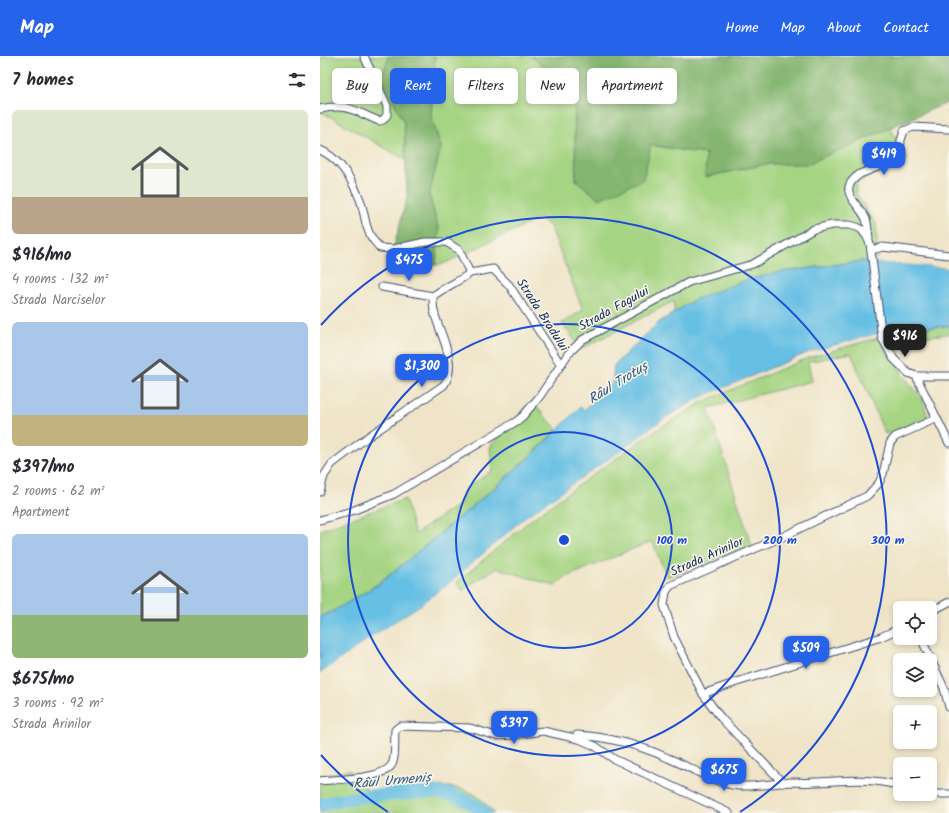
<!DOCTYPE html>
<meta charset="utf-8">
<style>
:root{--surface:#fff;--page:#f2f2f3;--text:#2b2b33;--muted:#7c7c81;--accent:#2563eb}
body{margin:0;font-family:Kalam,sans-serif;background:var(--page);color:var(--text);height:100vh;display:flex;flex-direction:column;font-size:15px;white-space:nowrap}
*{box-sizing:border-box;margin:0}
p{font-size:13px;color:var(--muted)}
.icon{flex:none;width:22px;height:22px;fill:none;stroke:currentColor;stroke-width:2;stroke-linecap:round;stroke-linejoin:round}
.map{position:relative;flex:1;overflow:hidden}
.details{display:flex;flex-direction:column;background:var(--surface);width:320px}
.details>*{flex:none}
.guide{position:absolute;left:12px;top:12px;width:380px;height:36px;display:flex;gap:8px}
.controls{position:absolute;left:573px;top:545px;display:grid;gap:8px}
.controls a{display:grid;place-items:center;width:44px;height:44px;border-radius:6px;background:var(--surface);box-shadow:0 2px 6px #0003;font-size:20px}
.price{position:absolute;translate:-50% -34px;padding:0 9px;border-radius:8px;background:var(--accent);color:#fff;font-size:13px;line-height:26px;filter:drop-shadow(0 1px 2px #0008)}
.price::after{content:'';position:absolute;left:50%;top:24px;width:12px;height:9px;margin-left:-6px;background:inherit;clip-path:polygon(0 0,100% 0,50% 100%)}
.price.current{background:#222;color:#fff}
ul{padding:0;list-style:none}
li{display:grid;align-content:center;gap:8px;height:212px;padding:0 12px}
li span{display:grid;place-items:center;height:124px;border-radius:6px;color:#555}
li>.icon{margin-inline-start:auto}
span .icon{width:72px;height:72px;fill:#fffc;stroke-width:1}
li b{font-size:17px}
h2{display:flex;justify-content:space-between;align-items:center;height:48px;padding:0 12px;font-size:17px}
.chip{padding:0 14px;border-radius:6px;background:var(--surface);box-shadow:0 2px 6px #0003;font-size:14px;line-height:36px}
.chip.current{background:var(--accent);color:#fff}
header{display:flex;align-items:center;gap:24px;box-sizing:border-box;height:56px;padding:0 20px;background:var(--accent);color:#fff}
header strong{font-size:19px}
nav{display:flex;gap:22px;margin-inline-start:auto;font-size:14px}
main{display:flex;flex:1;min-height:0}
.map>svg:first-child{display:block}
.green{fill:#a5d482;stroke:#608270}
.forest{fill:#84b670;stroke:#507267}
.water{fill:#66bfe4;stroke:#4077a1}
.pier{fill:#efe4c7}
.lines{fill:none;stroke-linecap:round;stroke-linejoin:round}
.river{stroke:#66bfe4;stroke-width:13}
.street-casing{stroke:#3b4a6e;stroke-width:9}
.street{stroke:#fff;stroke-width:7}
.ring{fill:none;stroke:#1d4ed8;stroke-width:2}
.labels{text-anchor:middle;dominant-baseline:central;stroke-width:3;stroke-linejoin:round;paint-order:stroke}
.street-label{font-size:13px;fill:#1b2f5e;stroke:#fbf7ec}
.water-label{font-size:14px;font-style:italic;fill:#325a86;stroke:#fbf7ec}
.centre{fill:#1d4ed8;stroke:#fbf7ec;stroke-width:2}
.ring-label{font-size:12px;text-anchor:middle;font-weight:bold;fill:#1d4ed8;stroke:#fbf7ec;stroke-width:3;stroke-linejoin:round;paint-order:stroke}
</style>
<header>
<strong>Map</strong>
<nav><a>Home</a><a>Map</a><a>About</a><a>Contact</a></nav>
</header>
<main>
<section class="details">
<h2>7 homes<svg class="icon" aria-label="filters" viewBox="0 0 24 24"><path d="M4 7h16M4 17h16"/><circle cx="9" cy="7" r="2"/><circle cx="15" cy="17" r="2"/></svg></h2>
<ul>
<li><span style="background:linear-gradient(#dfe7d0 70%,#b9a48a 0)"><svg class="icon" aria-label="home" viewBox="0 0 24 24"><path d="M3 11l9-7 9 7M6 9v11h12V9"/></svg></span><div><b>$916/mo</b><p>4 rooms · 132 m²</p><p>Strada Narciselor</p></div></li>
<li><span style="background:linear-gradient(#a9c7e8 75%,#c2b280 0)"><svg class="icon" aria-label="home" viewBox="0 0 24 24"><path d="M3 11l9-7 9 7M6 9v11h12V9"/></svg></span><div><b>$397/mo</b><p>2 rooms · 62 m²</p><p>Apartment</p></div></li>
<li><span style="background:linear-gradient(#a9c7e8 65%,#8fb573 0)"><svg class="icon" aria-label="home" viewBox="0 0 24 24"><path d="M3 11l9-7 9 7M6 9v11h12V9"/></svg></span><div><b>$675/mo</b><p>3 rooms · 92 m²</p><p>Strada Arinilor</p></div></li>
</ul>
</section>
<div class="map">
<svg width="629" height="757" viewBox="0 0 629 757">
<rect width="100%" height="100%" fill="#fbf7ec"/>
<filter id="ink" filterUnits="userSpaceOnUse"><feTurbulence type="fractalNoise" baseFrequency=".025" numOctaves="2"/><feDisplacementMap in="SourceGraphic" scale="8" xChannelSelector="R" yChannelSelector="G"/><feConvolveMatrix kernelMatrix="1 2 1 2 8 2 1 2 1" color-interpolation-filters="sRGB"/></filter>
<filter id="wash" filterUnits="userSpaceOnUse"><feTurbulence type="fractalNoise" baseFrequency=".012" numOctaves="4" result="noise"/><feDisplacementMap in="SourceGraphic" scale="16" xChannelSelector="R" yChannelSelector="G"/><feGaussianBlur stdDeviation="0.9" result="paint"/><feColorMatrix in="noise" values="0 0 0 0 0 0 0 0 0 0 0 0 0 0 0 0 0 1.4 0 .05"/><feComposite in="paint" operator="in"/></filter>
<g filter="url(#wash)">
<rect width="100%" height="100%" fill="#efe4c7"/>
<g class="green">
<path d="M2 0H69L62 21 84 67 86 104 0 55V5Z"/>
<path d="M115 0H211L254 33 256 124 330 89 386 98V121L446 108 487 107 570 72 588 103 536 127V138L556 167 558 202 543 205 454 217 374 244 354 257V245L261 293 242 267 263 254 230 170 220 162 123 208 116 209 119 174 109 139 121 91 111 61Z"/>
<path d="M629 270V278L583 283 578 302 582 319 602 341 608 362 565 378 531 297 488 306 492 325 388 352 432 491 347 521 332 485 244 522 235 530 177 512 142 534 137 526 213 462 327 380 382 346 488 302 542 286 584 276 603 274V272Z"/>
<path d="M212 346 237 373C200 411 160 444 119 478 82 509 45 542 0 561V474L85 443 95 478 140 448 145 433 172 415 170 391Z"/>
<path d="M29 714 48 735C76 732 129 724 154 738 162 743 168 750 174 757H0V720Z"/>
</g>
<g class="forest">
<path d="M69 0H115L111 61 121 91 109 139 119 174 116 209 67 216 87 141 84 67 62 21Z"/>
<path d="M211 0H629V46L487 108H446L385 121 386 98 331 89 323 124 279 143 256 124 254 33Z"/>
</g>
<path class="water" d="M543 205 629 212V270L583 273 557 278 487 297 380 342 344 363 289 403 207 460 132 525 101 549 53 580 0 618V561L10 557 59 528 177 430 213 398 260 351 264 354 292 328 294 309 338 267 374 244 420 226 454 217Z"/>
<g class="pier">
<path d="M550 204 629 210V212L543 205Z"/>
<path d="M603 272V274L557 280 494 297 381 343 345 365 291 405 209 462 133 526 102 551 54 582 0 620V618L53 580 101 549 132 525 207 460 289 403 344 363 380 342 494 295 557 278Z"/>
</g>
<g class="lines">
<path class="river" d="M0 749C25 741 53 740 79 738 90 738 101 736 112 736 130 737 152 745 165 757"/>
</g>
</g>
<g filter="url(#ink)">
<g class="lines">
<defs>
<g id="street">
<path d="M0 53C27 47 35 55 59 65L63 64 67 59V50L44 0"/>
<path d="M0 94C19 102 31 122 39 141 45 154 44 171 52 182 54 186 58 189 60 192L74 193 105 186H126L139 194 150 217 173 213 189 229 241 309"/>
<path d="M549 182C548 176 548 169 546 163 538 146 515 135 540 118L577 103 580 96 581 84 584 75 593 71 629 73"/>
<path d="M551 194 563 191 629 199"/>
<path d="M62 231 113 240"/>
<path d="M596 320 629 387"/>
<path d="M0 436 4 420 12 408 49 380 124 329C139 306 119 278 114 255 113 250 113 245 113 240 125 231 138 226 150 217"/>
<path d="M0 464 32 455 74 438 197 365 203 360 220 340 248 298 262 284 369 226 433 208 494 173 512 169H529L537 171 541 173 547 181 550 188 552 203 562 282 573 302 588 317 596 320H629"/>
<path d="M610 556 629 546"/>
<path d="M601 582 624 632 629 651"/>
<path d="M383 638 417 626 561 581 580 572"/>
<path d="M257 679C288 681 319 689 348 702 370 711 396 728 419 730 436 731 454 727 471 726 479 726 487 727 495 726 524 725 552 721 580 730"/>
<path d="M0 725C16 723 68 724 73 706 76 696 74 684 75 674L80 670 150 672 176 680 193 679 223 675 259 683 275 690 294 703 409 757"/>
<path d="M463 727 401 662 383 638 354 581 344 549 346 536 350 530 359 526 462 481 547 440 559 427 563 418 570 387 575 381 617 362"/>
<path d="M607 738H629"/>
</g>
</defs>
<use href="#street" class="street-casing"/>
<use href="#street" class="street"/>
</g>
</g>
<g class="ring">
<circle cx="244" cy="484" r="108"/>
<circle cx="244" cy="484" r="216"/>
<path d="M68 756A324 324 0 0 1 1 699M1 269A324 324 0 1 1 420 756"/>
</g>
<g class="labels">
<g class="street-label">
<text transform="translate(294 253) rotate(-29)">Strada Fagului</text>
<text transform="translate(222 259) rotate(57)">Strada Bradului</text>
<text transform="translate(387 501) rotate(-24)">Strada Arinilor</text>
</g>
<g class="water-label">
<text transform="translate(298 327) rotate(-32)">Râul Trotuș</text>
<text transform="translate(72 725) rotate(-5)">Râul Urmeniș</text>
</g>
</g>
<circle cx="244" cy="484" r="6" class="centre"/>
<g class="ring-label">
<text x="352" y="488">100 m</text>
<text x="460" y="488">200 m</text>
<text x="568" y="488">300 m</text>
</g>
</svg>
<div class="controls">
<a><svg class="icon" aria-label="locate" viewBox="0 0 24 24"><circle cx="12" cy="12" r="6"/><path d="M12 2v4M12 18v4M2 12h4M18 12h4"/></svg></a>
<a><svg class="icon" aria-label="layers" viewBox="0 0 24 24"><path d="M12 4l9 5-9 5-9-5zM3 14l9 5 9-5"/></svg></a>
<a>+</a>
<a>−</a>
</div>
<b class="price" style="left:564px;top:120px">$419</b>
<b class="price" style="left:89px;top:226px">$475</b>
<b class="price current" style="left:585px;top:302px">$916</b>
<b class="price" style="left:102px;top:332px">$1,300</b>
<b class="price" style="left:486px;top:614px">$509</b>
<b class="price" style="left:194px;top:689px">$397</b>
<b class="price" style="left:404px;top:736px">$675</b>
<div class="guide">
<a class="chip">Buy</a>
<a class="chip current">Rent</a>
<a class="chip">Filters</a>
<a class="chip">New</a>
<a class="chip">Apartment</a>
</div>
</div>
</main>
